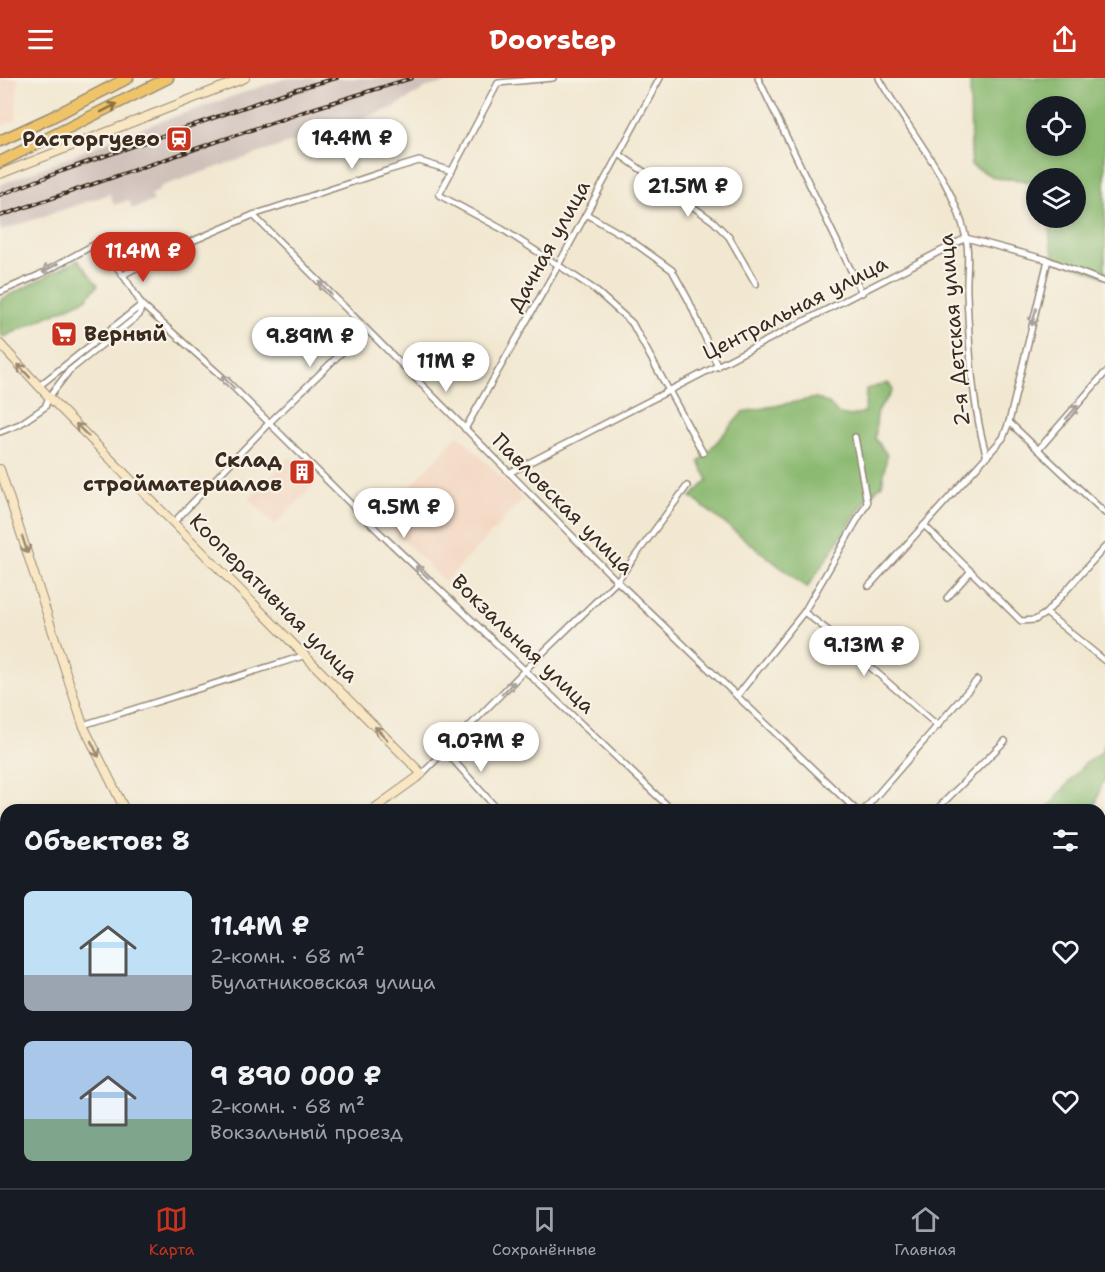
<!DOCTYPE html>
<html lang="ru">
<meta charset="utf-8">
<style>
:root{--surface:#171b24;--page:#20242c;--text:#f1f3f6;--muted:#9ea1a6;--line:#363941;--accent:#c8321e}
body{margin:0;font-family:"Shantell Sans",sans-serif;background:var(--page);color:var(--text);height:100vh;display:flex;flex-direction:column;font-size:22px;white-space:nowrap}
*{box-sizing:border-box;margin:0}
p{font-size:20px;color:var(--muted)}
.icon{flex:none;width:33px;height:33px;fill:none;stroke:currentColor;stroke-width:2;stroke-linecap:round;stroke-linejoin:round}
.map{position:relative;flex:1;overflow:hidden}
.sheet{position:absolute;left:0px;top:726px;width:1106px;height:384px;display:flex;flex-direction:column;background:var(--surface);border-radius:18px 18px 0 0;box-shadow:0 3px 9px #0003}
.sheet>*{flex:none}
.fabs{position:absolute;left:1026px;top:18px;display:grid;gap:12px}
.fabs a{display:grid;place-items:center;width:60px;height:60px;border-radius:50%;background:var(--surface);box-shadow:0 3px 9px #0003;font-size:30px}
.price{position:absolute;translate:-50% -51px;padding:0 14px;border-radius:21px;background:#fff;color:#222;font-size:20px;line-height:39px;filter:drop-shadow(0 2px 3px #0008)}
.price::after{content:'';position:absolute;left:50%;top:36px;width:18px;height:14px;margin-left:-9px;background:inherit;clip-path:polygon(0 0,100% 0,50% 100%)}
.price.current{background:var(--accent);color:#fff}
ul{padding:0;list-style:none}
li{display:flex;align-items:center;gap:18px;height:150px;padding:0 24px}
li span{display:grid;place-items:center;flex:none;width:168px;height:120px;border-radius:9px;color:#555}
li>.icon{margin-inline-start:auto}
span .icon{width:72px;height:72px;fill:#fffc;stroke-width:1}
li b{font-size:26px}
h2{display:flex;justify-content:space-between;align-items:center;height:72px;padding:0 24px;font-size:26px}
header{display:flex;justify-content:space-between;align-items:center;height:78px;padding:0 24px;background:var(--accent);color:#fff;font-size:27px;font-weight:700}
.tab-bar{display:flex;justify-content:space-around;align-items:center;height:84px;border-top:2px solid var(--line);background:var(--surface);font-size:16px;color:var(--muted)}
.tab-bar a{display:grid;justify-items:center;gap:3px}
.tab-bar .current{color:var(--accent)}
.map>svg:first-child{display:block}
.built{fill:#f3d4be}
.industrial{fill:#cfc0ba}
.green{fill:#b1da85;stroke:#768252;stroke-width:1.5}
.forest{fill:#8cba72;stroke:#647248;stroke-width:1.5;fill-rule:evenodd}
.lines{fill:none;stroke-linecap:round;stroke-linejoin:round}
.stream{stroke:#50b5cf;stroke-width:1.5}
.street-casing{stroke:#968978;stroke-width:8}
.secondary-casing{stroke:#968978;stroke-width:10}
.highway-casing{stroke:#968978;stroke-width:13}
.street{stroke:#fff;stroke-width:5}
.secondary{stroke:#f9e7c3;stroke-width:8}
.highway{stroke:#efc469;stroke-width:10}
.rail-casing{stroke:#3b2a1e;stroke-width:4}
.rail{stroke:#f7f3e8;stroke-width:1.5;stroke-dasharray:4.5;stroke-linecap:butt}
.oneway{stroke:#8c6f40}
.oneway2{stroke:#a79f9a}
.oneway3{stroke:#9a8870}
.labels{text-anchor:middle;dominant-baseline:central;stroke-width:4.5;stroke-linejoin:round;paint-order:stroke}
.poi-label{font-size:21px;font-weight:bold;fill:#3b2a1e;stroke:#f7f3e8;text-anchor:end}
.street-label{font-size:21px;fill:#3b2a1e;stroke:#f7f3e8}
</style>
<header><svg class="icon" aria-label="menu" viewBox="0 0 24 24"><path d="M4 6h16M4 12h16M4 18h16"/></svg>Doorstep<svg class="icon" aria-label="share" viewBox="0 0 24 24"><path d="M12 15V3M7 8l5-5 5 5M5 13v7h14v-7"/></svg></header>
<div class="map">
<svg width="1105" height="1110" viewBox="0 0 1105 1110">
<rect width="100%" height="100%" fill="#f7f3e8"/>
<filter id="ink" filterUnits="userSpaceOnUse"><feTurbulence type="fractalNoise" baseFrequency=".0167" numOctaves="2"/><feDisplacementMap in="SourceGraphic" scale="12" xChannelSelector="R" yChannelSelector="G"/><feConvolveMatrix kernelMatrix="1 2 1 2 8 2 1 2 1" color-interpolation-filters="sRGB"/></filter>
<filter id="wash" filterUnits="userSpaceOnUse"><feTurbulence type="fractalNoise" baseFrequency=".008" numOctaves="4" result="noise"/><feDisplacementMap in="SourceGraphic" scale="24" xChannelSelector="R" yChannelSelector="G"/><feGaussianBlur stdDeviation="1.35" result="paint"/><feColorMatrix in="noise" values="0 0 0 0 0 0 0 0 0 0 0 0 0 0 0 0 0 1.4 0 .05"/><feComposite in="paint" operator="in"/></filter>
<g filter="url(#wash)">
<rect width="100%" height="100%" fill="#f2e8d1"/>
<g class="built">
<path d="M0 0H18L16 42 0 48Z"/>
<path d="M458 356 523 422 445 504 382 441Z"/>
<path d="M291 378 317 404 275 447 249 421Z"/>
</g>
<path class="industrial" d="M286 0H471L427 9 393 30 159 109V113L151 116 154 123 132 131 129 122 114 127 110 116 0 153V107L136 52Z"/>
<path class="green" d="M156 1104H267L264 1110H160Z"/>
<g class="forest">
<path d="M970 0H1105V199L1056 181C1049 167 1049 155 1051 140H1076V100H1036V106L1022 102 995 100 971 87ZM1076 28V68H1036V28Z"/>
<path d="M78 182 98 207 86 221 4 259 0 256V222Z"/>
<path d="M888 305 893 311C890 320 883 323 879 331 875 337 877 351 875 360L887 377 882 407 867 420 807 510 691 419 708 402 699 384 743 334 816 320 829 326 838 336 851 338 865 334 866 311Z"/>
<path d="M1105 665V703L1102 705 1096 725V732H1046L1085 685 1101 675Z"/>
</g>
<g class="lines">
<g class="stream">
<path d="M1080 732 1096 725"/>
<path d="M965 1104 967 1110"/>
</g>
</g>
</g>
<g filter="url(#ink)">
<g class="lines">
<defs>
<g id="street">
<path d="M553 0 498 5 439 117 502 151 558 187 594 211 632 245 703 375"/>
<path d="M758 0 862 215"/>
<path d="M879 0C908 53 953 100 966 160 970 177 966 198 967 215 969 266 972 330 987 379"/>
<path d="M619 76 713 143 729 159 756 206"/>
<path d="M586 136 626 159 672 192 689 223 718 289"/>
<path d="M253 137 617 503 856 732"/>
<path d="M1048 182 1009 344 1105 435"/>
<path d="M123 197 160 177 253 137 389 92 419 83 452 93"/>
<path d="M0 214 39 197 99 164 127 203 142 227 139 237 69 293 49 319 45 329 20 346 0 354"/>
<path d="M142 227 229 305 381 456 672 732"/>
<path d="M39 308 140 228"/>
<path d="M465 351 555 193 660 0"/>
<path d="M1038 372 1105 295"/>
<path d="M509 395 966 160 1048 182 1105 204"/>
<path d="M174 444 269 345 366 251"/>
<path d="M924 447 1021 543 1035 542 1046 535 1105 469"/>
<path d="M869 508 995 369 1003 360 1009 344"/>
<path d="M947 520 971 493"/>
<path d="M804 534 830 554 938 648"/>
<path d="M1046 535 1105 583"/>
<path d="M737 618 804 534 867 425 855 359"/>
<path d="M83 647 306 577"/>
<path d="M446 674 498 732"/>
<path d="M422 696 526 591 617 503 687 408"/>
<path d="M864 732 977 602"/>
<path d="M936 732 1005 663"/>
<path d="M0 820 6 838"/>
<path d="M1100 918H1105"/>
<path d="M0 954 6 951"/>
<path d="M0 1030 6 1039"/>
<path d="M48 1104 52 1110"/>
<path d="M153 1104 157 1110"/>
<path d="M606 1104 609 1110"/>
<path d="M703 1104 706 1110"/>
<path d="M912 1104 913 1110"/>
<path d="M343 1110 356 1104"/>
<path d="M511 1110 523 1104"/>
<path d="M863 1110 882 1104"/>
</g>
<g id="secondary">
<path d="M0 96 245 0"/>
<path d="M0 266 49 319 422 696 372 732"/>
<path d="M0 391 83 647 125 732"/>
<path d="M317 1104 320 1110"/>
</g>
<g id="highway">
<path d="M0 63 50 40 128 0"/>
<path d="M0 84 168 0"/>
</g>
</defs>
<use href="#street" class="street-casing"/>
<use href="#secondary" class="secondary-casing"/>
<use href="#highway" class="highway-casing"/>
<use href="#street" class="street"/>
<use href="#secondary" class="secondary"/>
<use href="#highway" class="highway"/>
<defs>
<g id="rail">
<path d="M0 117 62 93 296 11 337 0"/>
<path d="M0 138 315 30 412 0"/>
</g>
</defs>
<use href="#rail" class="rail-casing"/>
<use href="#rail" class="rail"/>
</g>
<defs><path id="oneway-shaft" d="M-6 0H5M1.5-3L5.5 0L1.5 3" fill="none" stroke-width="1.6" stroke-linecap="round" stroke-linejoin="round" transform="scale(1.5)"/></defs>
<use class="oneway" href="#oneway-shaft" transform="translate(109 30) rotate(-27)"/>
<g class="oneway2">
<use href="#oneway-shaft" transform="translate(50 190) rotate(151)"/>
<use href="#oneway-shaft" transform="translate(325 210) rotate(-135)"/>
<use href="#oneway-shaft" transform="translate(1034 239) rotate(104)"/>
<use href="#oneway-shaft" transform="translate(228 304) rotate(-136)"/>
<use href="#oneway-shaft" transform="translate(1072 334) rotate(-49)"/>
<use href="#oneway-shaft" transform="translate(422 494) rotate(-137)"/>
<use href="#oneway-shaft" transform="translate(508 610) rotate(-46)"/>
</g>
<g class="oneway3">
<use href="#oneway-shaft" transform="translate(24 293) rotate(-133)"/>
<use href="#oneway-shaft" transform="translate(82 352) rotate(-135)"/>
<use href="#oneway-shaft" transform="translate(25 467) rotate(72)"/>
<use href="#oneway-shaft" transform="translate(381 655) rotate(-134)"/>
<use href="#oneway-shaft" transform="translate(95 671) rotate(64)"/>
</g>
</g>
<defs>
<symbol id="station-square" viewBox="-11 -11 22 22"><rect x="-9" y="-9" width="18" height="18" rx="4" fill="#c8321e" stroke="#f7f3e8"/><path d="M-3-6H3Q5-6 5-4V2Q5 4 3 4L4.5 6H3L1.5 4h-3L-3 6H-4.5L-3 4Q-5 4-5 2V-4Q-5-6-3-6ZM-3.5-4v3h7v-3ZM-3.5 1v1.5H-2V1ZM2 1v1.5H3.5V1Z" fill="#fff"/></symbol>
<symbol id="supermarket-square" viewBox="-11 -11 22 22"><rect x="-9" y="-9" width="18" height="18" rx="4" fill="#c8321e" stroke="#f7f3e8"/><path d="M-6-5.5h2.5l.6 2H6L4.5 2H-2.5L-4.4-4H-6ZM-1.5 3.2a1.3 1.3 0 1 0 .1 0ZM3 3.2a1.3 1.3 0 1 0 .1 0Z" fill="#fff"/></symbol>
<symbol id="building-square" viewBox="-11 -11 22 22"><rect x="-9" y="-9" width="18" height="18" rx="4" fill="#c8321e" stroke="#f7f3e8"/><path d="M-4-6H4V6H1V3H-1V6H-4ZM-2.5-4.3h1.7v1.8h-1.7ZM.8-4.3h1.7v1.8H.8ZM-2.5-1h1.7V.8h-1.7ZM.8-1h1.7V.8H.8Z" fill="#fff"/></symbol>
</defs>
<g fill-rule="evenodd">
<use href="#station-square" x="164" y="46" width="30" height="30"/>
<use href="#supermarket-square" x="49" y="241" width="30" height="30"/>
<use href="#building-square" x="287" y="379" width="30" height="30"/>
</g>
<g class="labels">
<g class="poi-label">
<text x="160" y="61">Расторгуево</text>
<text x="84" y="256" text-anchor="start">Верный</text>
<text x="282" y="382">Склад<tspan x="282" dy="24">стройматериалов</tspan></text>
</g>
<g class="street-label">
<text transform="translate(549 168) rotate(-61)">Дачная улица</text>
<text transform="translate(795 230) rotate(-27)">Центральная улица</text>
<text transform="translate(954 252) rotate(-95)">2-я Детская улица</text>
<text transform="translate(563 426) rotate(45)">Павловская улица</text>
<text transform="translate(274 520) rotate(45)">Кооперативная улица</text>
<text transform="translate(523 566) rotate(44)">Вокзальная улица</text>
</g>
</g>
</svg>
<div class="fabs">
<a><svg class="icon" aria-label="locate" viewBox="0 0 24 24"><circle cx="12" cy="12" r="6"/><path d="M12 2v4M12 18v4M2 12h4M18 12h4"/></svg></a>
<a><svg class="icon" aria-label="layers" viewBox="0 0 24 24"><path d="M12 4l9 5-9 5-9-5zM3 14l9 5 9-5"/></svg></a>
</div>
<b class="price" style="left:352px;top:92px">14.4M ₽</b>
<b class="price" style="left:688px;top:140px">21.5M ₽</b>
<b class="price current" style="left:143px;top:205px">11.4M ₽</b>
<b class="price" style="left:310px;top:290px">9.89M ₽</b>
<b class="price" style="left:446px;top:315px">11M ₽</b>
<b class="price" style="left:404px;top:461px">9.5M ₽</b>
<b class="price" style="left:864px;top:599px">9.13M ₽</b>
<b class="price" style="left:481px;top:695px">9.07M ₽</b>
<section class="sheet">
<h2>Объектов: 8<svg class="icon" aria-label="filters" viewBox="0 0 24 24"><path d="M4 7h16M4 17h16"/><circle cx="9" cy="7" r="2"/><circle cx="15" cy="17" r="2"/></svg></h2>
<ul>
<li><span style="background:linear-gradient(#bfe0f5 70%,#9aa5b1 0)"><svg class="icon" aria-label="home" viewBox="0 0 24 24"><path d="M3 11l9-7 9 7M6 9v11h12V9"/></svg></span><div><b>11.4M ₽</b><p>2-комн. · 68 m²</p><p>Булатниковская улица</p></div><svg class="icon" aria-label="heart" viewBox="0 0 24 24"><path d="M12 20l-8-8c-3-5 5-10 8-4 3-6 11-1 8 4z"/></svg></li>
<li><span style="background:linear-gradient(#a9c7e8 65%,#7fa58c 0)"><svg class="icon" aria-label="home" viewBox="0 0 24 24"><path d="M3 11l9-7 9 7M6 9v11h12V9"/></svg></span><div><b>9 890 000 ₽</b><p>2-комн. · 68 m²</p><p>Вокзальный проезд</p></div><svg class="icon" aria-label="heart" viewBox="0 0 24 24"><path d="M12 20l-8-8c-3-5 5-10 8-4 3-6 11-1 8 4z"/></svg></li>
</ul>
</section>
</div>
<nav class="tab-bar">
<a class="current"><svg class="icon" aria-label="map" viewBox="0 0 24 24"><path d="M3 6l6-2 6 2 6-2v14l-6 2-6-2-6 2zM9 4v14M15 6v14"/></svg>Карта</a>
<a><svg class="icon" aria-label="saved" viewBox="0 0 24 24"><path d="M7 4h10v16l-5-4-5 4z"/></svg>Сохранённые</a>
<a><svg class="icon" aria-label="home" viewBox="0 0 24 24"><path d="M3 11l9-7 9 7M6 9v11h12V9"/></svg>Главная</a>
</nav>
